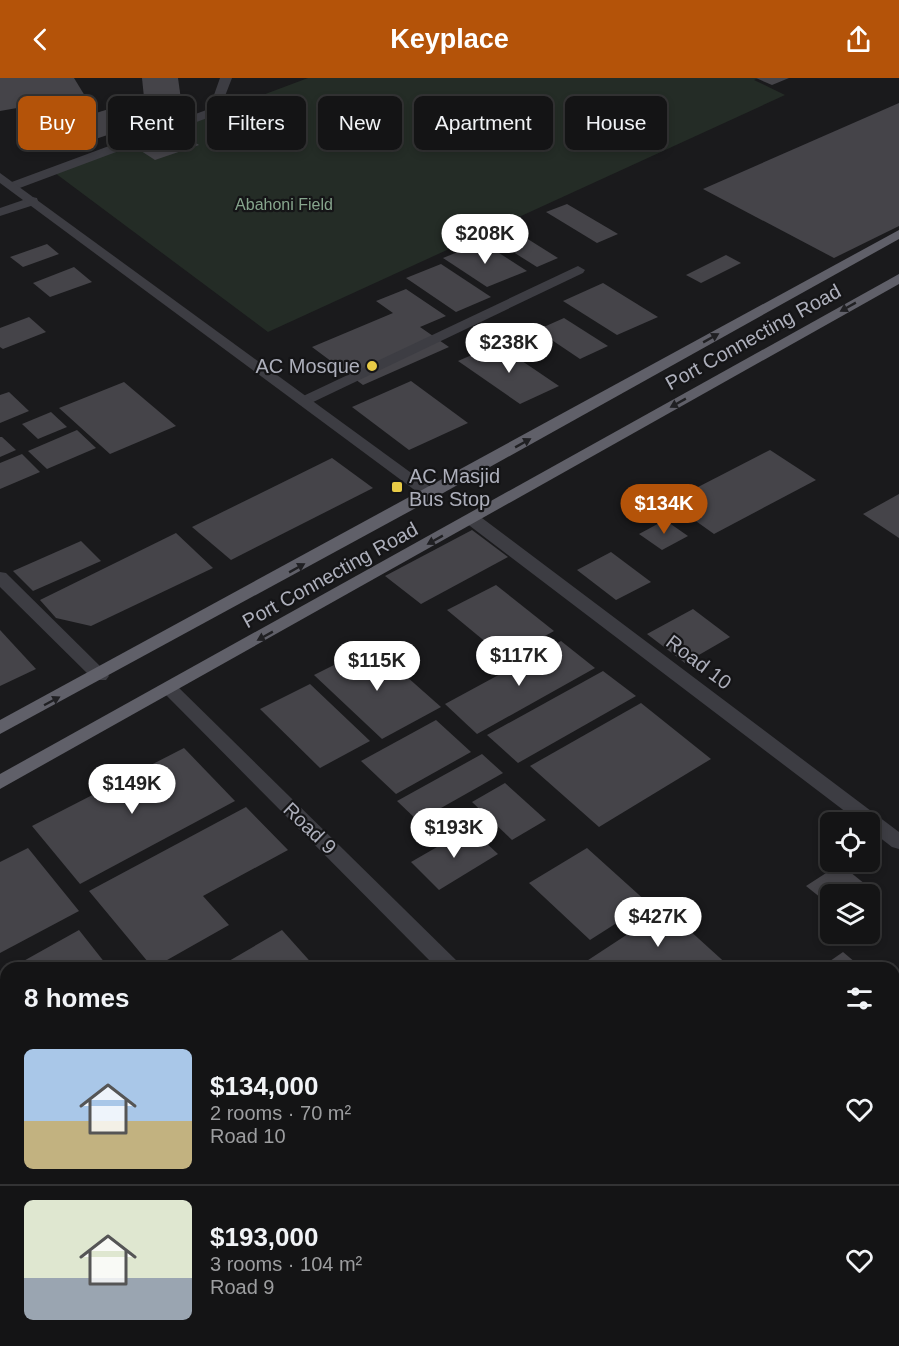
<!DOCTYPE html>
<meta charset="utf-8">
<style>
:root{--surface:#141415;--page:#212122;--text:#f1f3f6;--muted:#9d9ea0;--line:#333334;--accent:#b45309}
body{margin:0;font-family:Arial,sans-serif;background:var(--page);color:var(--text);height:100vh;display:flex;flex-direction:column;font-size:22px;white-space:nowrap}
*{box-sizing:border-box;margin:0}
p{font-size:20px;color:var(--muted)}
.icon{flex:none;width:33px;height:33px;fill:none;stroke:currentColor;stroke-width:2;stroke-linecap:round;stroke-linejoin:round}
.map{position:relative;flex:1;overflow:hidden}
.sheet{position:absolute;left:0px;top:884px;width:900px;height:386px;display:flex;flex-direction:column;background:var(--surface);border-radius:18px 18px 0 0;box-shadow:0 3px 9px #0003,0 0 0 2px var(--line)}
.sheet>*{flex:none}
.guide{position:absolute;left:18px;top:18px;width:864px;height:54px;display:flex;gap:12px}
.tools{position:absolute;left:820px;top:734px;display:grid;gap:12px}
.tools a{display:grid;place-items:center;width:60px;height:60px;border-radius:9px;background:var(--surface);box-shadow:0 3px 9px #0003,0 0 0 2px var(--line);font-size:30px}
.price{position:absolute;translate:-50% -51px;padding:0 14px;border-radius:21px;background:#fff;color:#222;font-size:20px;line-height:39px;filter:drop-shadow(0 2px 3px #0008)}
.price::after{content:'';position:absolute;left:50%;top:36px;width:18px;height:14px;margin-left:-9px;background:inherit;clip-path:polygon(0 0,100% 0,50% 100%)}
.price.active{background:var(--accent);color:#fff}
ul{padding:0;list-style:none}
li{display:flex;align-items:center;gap:18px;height:150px;padding:0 24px}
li+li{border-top:2px solid var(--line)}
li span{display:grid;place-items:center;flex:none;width:168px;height:120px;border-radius:9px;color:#555}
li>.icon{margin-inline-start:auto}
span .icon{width:72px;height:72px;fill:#fffc;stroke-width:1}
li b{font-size:26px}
h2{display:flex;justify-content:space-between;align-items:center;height:72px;padding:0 24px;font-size:26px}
.chip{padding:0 21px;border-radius:9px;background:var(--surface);box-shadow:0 3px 9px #0003,0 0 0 2px var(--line);font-size:21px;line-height:54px}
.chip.active{background:var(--accent);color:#fff}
header{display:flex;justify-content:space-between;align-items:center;height:78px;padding:0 24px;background:var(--accent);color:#fff;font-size:27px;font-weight:600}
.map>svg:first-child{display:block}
.green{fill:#242c26}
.building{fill:#454449}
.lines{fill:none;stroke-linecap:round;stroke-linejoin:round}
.minor{fill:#3d3d43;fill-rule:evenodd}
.tertiary{fill:#3d3d43;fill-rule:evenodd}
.trunk{fill:#606069;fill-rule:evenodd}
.oneway{fill:#202023}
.poi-dot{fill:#e8cb46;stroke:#151517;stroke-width:2}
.labels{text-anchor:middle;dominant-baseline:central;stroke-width:4.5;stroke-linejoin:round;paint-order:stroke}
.far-park-label{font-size:16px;fill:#86a58d;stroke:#151517}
.street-label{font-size:20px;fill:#adafbb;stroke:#151517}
.poi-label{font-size:20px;fill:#adafbb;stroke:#151517;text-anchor:end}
</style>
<header><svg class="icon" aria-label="back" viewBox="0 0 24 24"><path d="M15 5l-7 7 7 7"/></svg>Keyplace<svg class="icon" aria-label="share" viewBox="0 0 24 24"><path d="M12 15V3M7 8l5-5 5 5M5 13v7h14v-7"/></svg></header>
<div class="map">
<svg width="899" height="1268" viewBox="0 0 899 1268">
<rect width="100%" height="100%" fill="#1a1a1c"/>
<path class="green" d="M308 0H758L754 2 785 17 268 254 55 95Z"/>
<g class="building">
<path d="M0 0H74L85 18 0 33Z"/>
<path d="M142 0H178L183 36 146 39Z"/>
<path d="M756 0H789L772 7Z"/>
<path d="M128 25 141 46 56 74 32 55Z"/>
<path d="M899 25V148L834 180 703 111Z"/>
<path d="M179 54 199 67 155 82 135 69Z"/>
<path d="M567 126 618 156 597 165 546 134Z"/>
<path d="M515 153 558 180 537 189 494 162Z"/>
<path d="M482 164 527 193 487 209 443 180Z"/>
<path d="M47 166 59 176 23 189 10 179Z"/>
<path d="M726 177 741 185 701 205 686 197Z"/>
<path d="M441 186 491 219 456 234 406 200Z"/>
<path d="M74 189 92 204 50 219 33 205Z"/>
<path d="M603 205 658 239 617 257 563 223Z"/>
<path d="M406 211 446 238 420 249 449 269 363 307 312 269 393 235 376 223Z"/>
<path d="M29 239 46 254 3 271 0 269V250Z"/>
<path d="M564 240 608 268 580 281 537 252Z"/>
<path d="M497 266 559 308 520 326 458 283Z"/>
<path d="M411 303 468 345 409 372 352 329Z"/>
<path d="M124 304 176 348 110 376 59 330Z"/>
<path d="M9 314 29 333 0 345V317Z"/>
<path d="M51 334 67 349 38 361 22 346Z"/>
<path d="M77 352 96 370 47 391 28 373Z"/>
<path d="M0 359H2L16 372 0 379Z"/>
<path d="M770 372 816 402 714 456 669 424Z"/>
<path d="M22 376 40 394 0 411V385Z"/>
<path d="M332 380 373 410 231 482 192 449Z"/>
<path d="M899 416V460L863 436Z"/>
<path d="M665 442 688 458 662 472 639 456Z"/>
<path d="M472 452 508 479 421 526 385 498Z"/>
<path d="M176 455 213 490 91 548 56 540 40 522Z"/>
<path d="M81 463 101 483 33 513 13 493Z"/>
<path d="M611 474 651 504 616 522 577 492Z"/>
<path d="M496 507 554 553 505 580 447 532Z"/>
<path d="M693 531 730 559 685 585 647 556Z"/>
<path d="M0 552 36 591 0 608Z"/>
<path d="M561 563 595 590 477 656 445 626Z"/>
<path d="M372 568 441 629 382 661 314 597Z"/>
<path d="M603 593 636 618 518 685 487 657Z"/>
<path d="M310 606 370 663 320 690 260 631Z"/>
<path d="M641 625 711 681 599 749 530 688Z"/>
<path d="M436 642 471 674 396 716 361 683Z"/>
<path d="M184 670 235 723 80 806 32 748Z"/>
<path d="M482 676 503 695 418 743 397 723Z"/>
<path d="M505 705 546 742 512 762 472 724Z"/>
<path d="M246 729 288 772 203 818 229 847 153 890 89 813Z"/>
<path d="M470 750 498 776 439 812 411 784Z"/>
<path d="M28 770 79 833 0 875V784Z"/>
<path d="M587 770 648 825 590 862 529 805Z"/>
<path d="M840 786 865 806 850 816H831V828L806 808Z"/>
<path d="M666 831 731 890H576Z"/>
<path d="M79 852 109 890H11Z"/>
<path d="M282 852 316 890H217Z"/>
<path d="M843 874 862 890H820Z"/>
<path d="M6 892V934L0 926V896Z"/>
<path d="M894 917 899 921V981L894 985Z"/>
<path d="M894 1047 899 1052V1137L894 1141Z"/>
<path d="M899 1160V1268H890L885 1263H894V1164Z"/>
<path d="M143 1263H203L206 1268H146Z"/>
<path d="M223 1263H277L270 1268H226Z"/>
<path d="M532 1263H720L724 1268H526Z"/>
</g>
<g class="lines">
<g class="minor">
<path d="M220 0H232L218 36 17 111 13 112 7 108 9 105 209 31Z"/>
<path d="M32 119 37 120 38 123 37 126 0 138V130Z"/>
<path d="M578 188 585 192 583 195 309 326H299L297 323 299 320Z"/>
<path d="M472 436 478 437 899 754V771L892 769 870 752V744H859L466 445 464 441Z"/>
<path d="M0 494 6 495 106 594 109 598 106 602H94L0 509Z"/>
<path d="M170 605 176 607 458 884 461 890H437L164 615 161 611 164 607Z"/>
<path d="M0 1089 6 1091V1118L0 1116Z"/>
<path d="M100 1263H125L127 1268H102Z"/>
<path d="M809 1263H836L838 1268H811Z"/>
</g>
<path class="tertiary" d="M0 95 436 413 438 416 436 419H424L0 105Z"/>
<g class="trunk">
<path d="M899 152V161L436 419 0 656V642Z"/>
<path d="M899 196V206L0 711V696Z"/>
</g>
</g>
<defs><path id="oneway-solid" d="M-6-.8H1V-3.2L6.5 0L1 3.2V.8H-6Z" transform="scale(1.5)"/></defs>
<g class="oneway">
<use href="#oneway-solid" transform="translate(848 229) rotate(151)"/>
<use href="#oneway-solid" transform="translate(711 260) rotate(-29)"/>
<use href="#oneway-solid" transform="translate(678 325) rotate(151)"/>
<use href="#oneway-solid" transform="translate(523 365) rotate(-29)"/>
<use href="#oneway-solid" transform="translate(435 462) rotate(151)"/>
<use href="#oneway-solid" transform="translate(297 490) rotate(-29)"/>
<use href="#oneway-solid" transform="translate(265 558) rotate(151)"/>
<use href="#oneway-solid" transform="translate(52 623) rotate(-28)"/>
</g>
<g class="poi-dot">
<circle cx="372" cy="288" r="6"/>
<rect x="391" y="403" width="12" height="12" rx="3"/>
</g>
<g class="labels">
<g class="far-park-label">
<text x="284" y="126">Abahoni Field</text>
</g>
<g class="street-label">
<text transform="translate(753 259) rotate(-29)">Port Connecting Road</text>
<text transform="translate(330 497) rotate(-29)">Port Connecting Road</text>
<text transform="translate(699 584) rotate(37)">Road 10</text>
<text transform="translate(310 750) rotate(44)">Road 9</text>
</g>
<g class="poi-label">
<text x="360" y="288">AC Mosque</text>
<text x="409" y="398" text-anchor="start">AC Masjid<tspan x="409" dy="23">Bus Stop</tspan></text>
</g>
</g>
</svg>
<div class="tools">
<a><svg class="icon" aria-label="locate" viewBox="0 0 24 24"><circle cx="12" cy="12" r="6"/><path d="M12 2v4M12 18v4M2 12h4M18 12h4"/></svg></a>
<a><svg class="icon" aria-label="layers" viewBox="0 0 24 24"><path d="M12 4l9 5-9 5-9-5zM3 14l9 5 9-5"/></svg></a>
</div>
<b class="price" style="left:485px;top:187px">$208K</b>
<b class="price" style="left:509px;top:296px">$238K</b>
<b class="price active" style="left:664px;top:457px">$134K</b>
<b class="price" style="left:519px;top:609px">$117K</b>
<b class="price" style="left:377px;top:614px">$115K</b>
<b class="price" style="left:132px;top:737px">$149K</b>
<b class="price" style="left:454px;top:781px">$193K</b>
<b class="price" style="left:658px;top:870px">$427K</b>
<div class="guide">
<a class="chip active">Buy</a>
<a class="chip">Rent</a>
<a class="chip">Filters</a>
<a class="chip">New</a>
<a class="chip">Apartment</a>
<a class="chip">House</a>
</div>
<section class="sheet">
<h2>8 homes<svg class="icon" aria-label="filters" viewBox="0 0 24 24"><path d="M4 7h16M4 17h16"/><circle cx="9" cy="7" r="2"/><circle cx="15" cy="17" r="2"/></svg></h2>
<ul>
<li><span style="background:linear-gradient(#a9c7e8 60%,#c2b280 0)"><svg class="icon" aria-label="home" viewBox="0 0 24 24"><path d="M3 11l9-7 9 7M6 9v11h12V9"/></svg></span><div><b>$134,000</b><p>2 rooms · 70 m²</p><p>Road 10</p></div><svg class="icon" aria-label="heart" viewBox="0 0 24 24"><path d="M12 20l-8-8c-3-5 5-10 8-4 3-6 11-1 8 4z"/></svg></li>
<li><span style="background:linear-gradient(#dfe7d0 65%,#9aa5b1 0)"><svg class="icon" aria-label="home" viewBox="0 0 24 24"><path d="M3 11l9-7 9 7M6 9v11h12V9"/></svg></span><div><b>$193,000</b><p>3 rooms · 104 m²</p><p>Road 9</p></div><svg class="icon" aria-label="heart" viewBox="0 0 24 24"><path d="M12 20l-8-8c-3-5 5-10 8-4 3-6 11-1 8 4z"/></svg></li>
</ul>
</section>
</div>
